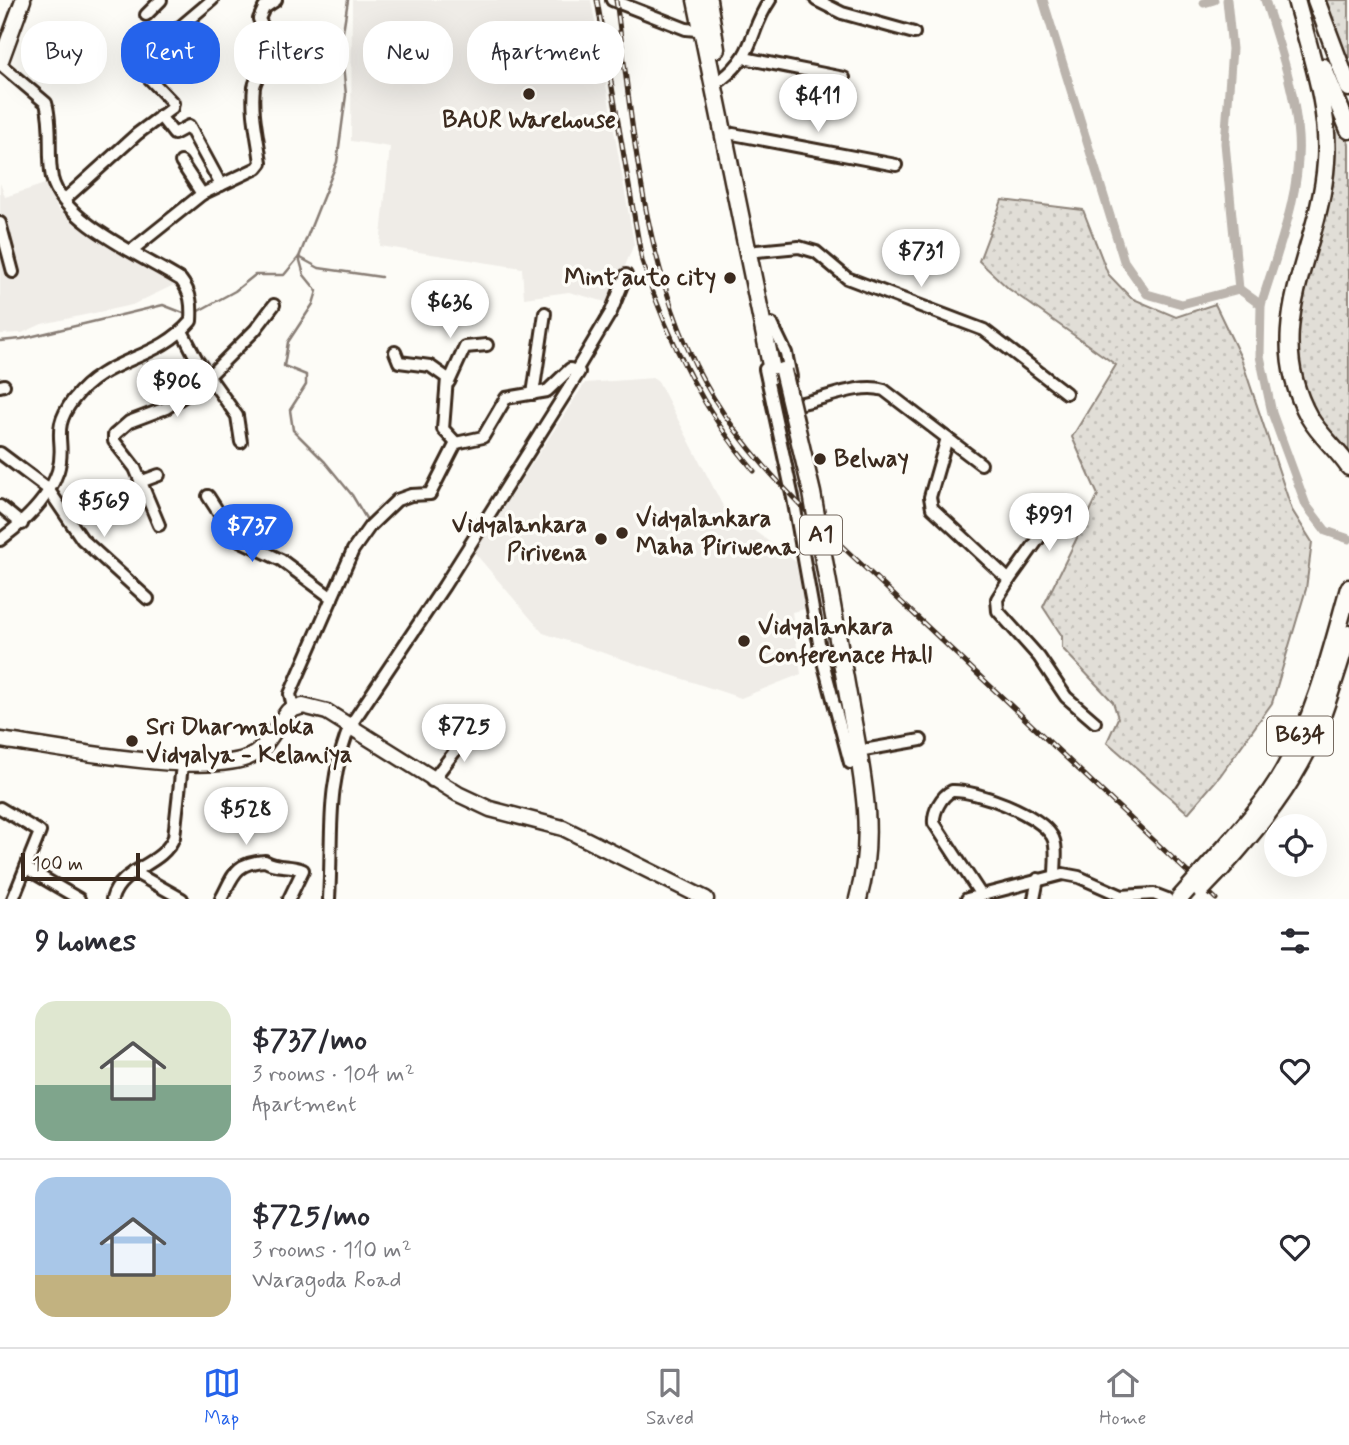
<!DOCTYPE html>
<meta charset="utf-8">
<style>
:root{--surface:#fff;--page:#f7f7f7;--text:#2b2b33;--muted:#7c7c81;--line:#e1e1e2;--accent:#2563eb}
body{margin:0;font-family:Mynerve,sans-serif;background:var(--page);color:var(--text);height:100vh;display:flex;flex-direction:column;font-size:26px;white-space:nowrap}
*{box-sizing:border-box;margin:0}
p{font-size:23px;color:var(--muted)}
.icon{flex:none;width:38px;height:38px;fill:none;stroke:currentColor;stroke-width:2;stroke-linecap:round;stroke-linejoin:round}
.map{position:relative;height:899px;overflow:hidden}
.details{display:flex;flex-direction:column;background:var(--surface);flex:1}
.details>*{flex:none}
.hud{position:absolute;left:21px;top:21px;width:700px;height:63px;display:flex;gap:14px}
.buttons{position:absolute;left:1264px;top:814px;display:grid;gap:14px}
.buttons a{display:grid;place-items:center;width:63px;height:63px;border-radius:50%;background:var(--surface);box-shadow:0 7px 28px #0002;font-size:35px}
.scale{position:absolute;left:21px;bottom:18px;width:119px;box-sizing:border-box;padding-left:7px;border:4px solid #3b2a1e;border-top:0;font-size:19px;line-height:24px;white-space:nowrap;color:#3b2a1e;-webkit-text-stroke:5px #fdfcf7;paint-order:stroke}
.price{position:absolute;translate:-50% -60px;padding:0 16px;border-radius:24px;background:#fff;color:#222;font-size:23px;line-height:46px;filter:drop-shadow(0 2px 4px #0008)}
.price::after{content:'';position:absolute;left:50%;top:42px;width:21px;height:16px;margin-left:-10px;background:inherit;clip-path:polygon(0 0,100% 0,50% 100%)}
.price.selected{background:var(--accent);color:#fff}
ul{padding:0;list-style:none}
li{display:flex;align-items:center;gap:21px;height:175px;padding:0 35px}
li+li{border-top:2px solid var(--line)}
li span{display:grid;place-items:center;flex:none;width:196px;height:140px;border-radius:21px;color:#555}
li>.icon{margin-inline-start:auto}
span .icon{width:84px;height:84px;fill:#fffc;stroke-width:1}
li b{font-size:30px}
h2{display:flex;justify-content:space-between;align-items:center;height:84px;padding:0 35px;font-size:30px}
.chip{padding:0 24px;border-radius:28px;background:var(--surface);box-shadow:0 7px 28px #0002;font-size:24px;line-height:63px}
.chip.selected{background:var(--accent);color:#fff}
.tabs{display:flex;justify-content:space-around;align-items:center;height:98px;border-top:2px solid var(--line);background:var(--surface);font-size:19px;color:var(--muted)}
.tabs a{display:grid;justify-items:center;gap:4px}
.tabs .selected{color:var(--accent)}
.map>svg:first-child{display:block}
.built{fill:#efece7}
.green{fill:url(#green-dots);stroke:#8e847a;stroke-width:2}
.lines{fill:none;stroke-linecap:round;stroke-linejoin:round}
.stream{stroke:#887d74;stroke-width:2.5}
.canal{stroke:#bbb4ad;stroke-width:9}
.minor-casing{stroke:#3b2a1e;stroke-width:16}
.major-casing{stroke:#3b2a1e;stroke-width:19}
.highway-casing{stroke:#3b2a1e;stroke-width:21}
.minor{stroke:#fdfcf7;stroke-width:10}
.major{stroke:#fdfcf7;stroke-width:14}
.highway{stroke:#fdfcf7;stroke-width:16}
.rail-casing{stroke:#3b2a1e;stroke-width:5}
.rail{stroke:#fdfcf7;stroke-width:2.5;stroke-dasharray:8;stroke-linecap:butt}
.highway-bridge-casing{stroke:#3b2a1e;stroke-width:21;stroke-linecap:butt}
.highway-bridge{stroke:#fdfcf7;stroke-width:16}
.poi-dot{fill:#3b2a1e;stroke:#fdfcf7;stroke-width:2.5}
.labels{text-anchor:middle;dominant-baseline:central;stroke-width:7;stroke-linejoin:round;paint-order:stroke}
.shield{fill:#fdfcf7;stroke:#75695f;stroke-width:2}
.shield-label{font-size:23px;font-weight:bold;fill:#3b2a1e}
.poi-label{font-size:24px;font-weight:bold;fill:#3b2a1e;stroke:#fdfcf7;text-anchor:start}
</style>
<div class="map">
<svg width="1349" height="899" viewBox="0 0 1349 899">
<defs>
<pattern id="green-dots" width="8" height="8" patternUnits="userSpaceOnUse" patternTransform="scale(1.75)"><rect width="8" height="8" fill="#e1ded7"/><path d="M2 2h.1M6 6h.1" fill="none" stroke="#c2bfb8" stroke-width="1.8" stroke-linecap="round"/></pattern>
</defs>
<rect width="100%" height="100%" fill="#fdfcf7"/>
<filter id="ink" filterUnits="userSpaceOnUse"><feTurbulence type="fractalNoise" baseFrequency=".0143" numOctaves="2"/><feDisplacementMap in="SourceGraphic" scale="14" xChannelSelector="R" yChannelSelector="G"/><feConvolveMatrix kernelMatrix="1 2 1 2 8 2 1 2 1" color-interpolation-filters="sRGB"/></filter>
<g filter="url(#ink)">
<g class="built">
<path d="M352 0H591L634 244 610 303 569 292 524 298 522 268 380 246 390 147 351 141Z"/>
<path d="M0 183 5 197 45 184 58 209 77 224 178 283 132 305 42 324 22 333 0 334Z"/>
<path d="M654 378 658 381 724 508 796 562 805 609 792 612 801 674 741 698 543 633 474 552 585 383Z"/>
</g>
<g class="green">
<path d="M1319 0H1349V82Z"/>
<path d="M1330 104 1349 144V458L1308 404 1294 353Z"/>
<path d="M1002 200 1083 210 1108 274 1131 298 1176 317 1215 304 1241 358 1292 510 1312 542 1306 589 1272 703 1220 776 1188 813 1107 742 1118 718 1113 702 1062 648V636L1043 607 1098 495 1072 437 1116 365 1009 289 979 261Z"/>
</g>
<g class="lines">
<g class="stream">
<path d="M299 257 304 275 317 291 313 304 288 342 284 366 306 375V385L290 410 293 430 325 462 352 495 367 520"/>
<path d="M299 257 319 268 381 277"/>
<path d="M193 314 235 291 255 275H284L299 257 337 162 346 95 341 44 348 0"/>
<path d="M0 341 21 339 163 305 186 314"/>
</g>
<g class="canal">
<path d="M1043 0 1124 261 1147 294 1182 304 1239 289 1261 305 1260 356 1272 413 1306 505 1326 531 1349 539"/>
<path d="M1227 0 1232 49 1225 143 1239 289"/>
<path d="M1204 3 1214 0"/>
<path d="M1261 305C1277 252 1302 192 1298 136 1295 89 1279 45 1265 0"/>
</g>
<defs>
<g id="minor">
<path d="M612 0 686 29 707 31"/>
<path d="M816 0 842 13 914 33"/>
<path d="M146 15 161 0"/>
<path d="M744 58 844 78"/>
<path d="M0 64 46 103C53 127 47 153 52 178 62 222 145 257 181 280 191 293 192 304 191 321 156 362 106 356 73 400 49 432 67 441 58 471 49 499 23 523 0 540"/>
<path d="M721 80C757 52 748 32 770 0"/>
<path d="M160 116 174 134 189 126 221 185"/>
<path d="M733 134 896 165"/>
<path d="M181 162 202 194"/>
<path d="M64 200 137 134 172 108 173 103 148 77 160 64 154 49 212 0"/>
<path d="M0 223 13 272"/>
<path d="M132 250 202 194 257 168 261 163C258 138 251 112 254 87 256 74 273 57 272 49 271 39 263 28 259 19L264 8 276 0"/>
<path d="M757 251 799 247 816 252 847 278 984 330 1066 393"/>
<path d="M772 324 786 353 791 377"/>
<path d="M182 331 197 360 237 416 241 442"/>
<path d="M395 352 399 362 430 366 447 378 443 429 456 443"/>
<path d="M577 369 611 312 626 275"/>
<path d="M765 369 793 498 821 654 850 763"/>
<path d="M449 382 465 347 487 345"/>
<path d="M0 386 4 385"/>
<path d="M533 394 545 313"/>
<path d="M797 404C823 400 860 382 884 390L981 464"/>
<path d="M947 438 930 497 932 508 1009 580 997 599 998 611 1039 657 1066 697 1095 722"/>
<path d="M0 453 48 489 82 539 148 599"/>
<path d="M140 482 159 475"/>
<path d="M208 496 235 538 281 560 332 598"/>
<path d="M0 506 22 524"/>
<path d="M159 525 135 468 114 441V435L129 422 166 408 200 385 255 330 274 305"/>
<path d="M1009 580 1062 506"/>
<path d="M293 708 290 694 353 550 370 526 397 500 411 495 430 494 456 443"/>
<path d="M858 751 921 740"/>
<path d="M432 781 472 729"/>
<path d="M0 808 40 832 13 899"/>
<path d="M26 868 79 899"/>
<path d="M134 872 182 899"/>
<path d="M981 895 934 823C933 812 941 796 952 791 976 790 1039 814 1052 836 1058 845 1055 864 1055 875"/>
<path d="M112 899C121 867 162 867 174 837L182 765"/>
<path d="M221 899C234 875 234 863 265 861 278 869 289 864 303 870L289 899"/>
<path d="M329 899C333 835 325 789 350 726L444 586 579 372 570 369 547 391 506 398 483 437 456 443"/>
<path d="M967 899 1063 874 1079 877 1122 896 1154 894 1167 899"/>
<path d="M1034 899 1038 879"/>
</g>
<g id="major">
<path d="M0 63 23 0"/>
<path d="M0 740C53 747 208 778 251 756 267 748 277 725 288 711L303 706 327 712 458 794 490 809 563 828 706 899"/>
</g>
<g id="highway">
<path d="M696 0 773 375"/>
<path d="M708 0 716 49"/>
<path d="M1296 0C1310 53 1330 107 1326 162 1320 252 1259 327 1309 417 1320 436 1337 449 1349 467"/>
<path d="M1316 0 1349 88"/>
<path d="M1323 67 1349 130"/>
<path d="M849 701C861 768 877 831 858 899"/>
<path d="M1211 863C1237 834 1265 804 1284 770 1316 715 1332 648 1349 588"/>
<path d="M1221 869C1258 828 1295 783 1316 731 1329 700 1338 666 1349 634"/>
</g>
</defs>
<use href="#minor" class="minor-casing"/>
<use href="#major" class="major-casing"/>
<use href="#highway" class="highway-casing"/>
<use href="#minor" class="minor"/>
<use href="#major" class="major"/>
<use href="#highway" class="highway"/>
<defs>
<g id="rail">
<path d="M597 0 642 261C667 337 702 410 754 471"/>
<path d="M616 0C634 130 643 282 713 397 744 448 784 489 826 531L1216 899"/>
</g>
</defs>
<use href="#rail" class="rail-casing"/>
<use href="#rail" class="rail"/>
<defs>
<g id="highway-bridge">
<path d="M783 371 812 493 849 701"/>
<path d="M1201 890 1221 869"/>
<path d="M1179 899 1211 863"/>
</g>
</defs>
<use href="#highway-bridge" class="highway-bridge-casing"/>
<use href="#highway-bridge" class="highway-bridge"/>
</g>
</g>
<g class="poi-dot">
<circle cx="529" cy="94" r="7"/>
<circle cx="730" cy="278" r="7"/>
<circle cx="820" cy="459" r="7"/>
<circle cx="622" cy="533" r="7"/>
<circle cx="601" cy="539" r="7"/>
<circle cx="744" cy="641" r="7"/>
<circle cx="132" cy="741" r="7"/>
</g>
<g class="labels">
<g class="shield">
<rect x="800" y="515.5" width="42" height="39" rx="5"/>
<rect x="1267" y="716.5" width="66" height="39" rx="5"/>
</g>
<g class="shield-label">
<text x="821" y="535">A1</text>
<text x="1300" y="736">B634</text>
</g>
<g class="poi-label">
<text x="529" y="120" text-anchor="middle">BAUR Warehouse</text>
<text x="716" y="278" text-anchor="end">Mint auto city</text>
<text x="834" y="459">Belway</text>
<text x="636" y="519">Vidyalankara<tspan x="636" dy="28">Maha Piriwena</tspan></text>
<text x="587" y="525" text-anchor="end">Vidyalankara<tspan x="587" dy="28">Pirivena</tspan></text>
<text x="758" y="627">Vidyalankara<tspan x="758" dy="28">Conferenace Hall</tspan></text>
<text x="146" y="727">Sri Dharmaloka<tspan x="146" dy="28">Vidyalya - Kelaniya</tspan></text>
</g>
</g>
</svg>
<div class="buttons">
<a><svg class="icon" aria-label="locate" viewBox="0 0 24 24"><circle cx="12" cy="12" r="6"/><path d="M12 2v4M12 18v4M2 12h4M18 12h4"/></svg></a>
</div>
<div class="scale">100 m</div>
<b class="price" style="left:818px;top:134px">$411</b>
<b class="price" style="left:921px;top:289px">$731</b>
<b class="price" style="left:450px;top:340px">$636</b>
<b class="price" style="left:177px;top:419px">$906</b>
<b class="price" style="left:104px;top:539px">$569</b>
<b class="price" style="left:1049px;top:553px">$991</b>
<b class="price selected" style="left:252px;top:564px">$737</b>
<b class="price" style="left:464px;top:764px">$725</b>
<b class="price" style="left:246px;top:847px">$528</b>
<div class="hud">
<a class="chip">Buy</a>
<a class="chip selected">Rent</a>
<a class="chip">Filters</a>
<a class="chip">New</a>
<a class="chip">Apartment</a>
</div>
</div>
<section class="details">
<h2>9 homes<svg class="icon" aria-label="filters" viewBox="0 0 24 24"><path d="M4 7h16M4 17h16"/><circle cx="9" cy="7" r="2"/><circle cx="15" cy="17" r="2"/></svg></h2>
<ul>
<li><span style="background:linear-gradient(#dfe7d0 60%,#7fa58c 0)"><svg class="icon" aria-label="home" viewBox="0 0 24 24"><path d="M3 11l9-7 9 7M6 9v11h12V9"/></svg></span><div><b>$737/mo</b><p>3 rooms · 104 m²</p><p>Apartment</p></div><svg class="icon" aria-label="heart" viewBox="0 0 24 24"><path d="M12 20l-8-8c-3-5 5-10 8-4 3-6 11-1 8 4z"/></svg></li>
<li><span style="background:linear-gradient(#a9c7e8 70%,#c2b280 0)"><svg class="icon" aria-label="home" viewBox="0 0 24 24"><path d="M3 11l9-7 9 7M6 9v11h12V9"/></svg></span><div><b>$725/mo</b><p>3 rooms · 110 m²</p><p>Waragoda Road</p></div><svg class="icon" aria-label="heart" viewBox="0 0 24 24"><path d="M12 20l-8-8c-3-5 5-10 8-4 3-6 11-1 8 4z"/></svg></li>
</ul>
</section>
<nav class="tabs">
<a class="selected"><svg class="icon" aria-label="map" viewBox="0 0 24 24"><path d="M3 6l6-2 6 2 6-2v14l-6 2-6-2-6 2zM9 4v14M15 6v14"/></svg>Map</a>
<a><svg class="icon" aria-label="saved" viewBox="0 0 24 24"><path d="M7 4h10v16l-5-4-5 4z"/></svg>Saved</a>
<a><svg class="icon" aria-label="home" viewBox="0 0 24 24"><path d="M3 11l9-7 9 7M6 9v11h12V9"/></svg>Home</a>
</nav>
